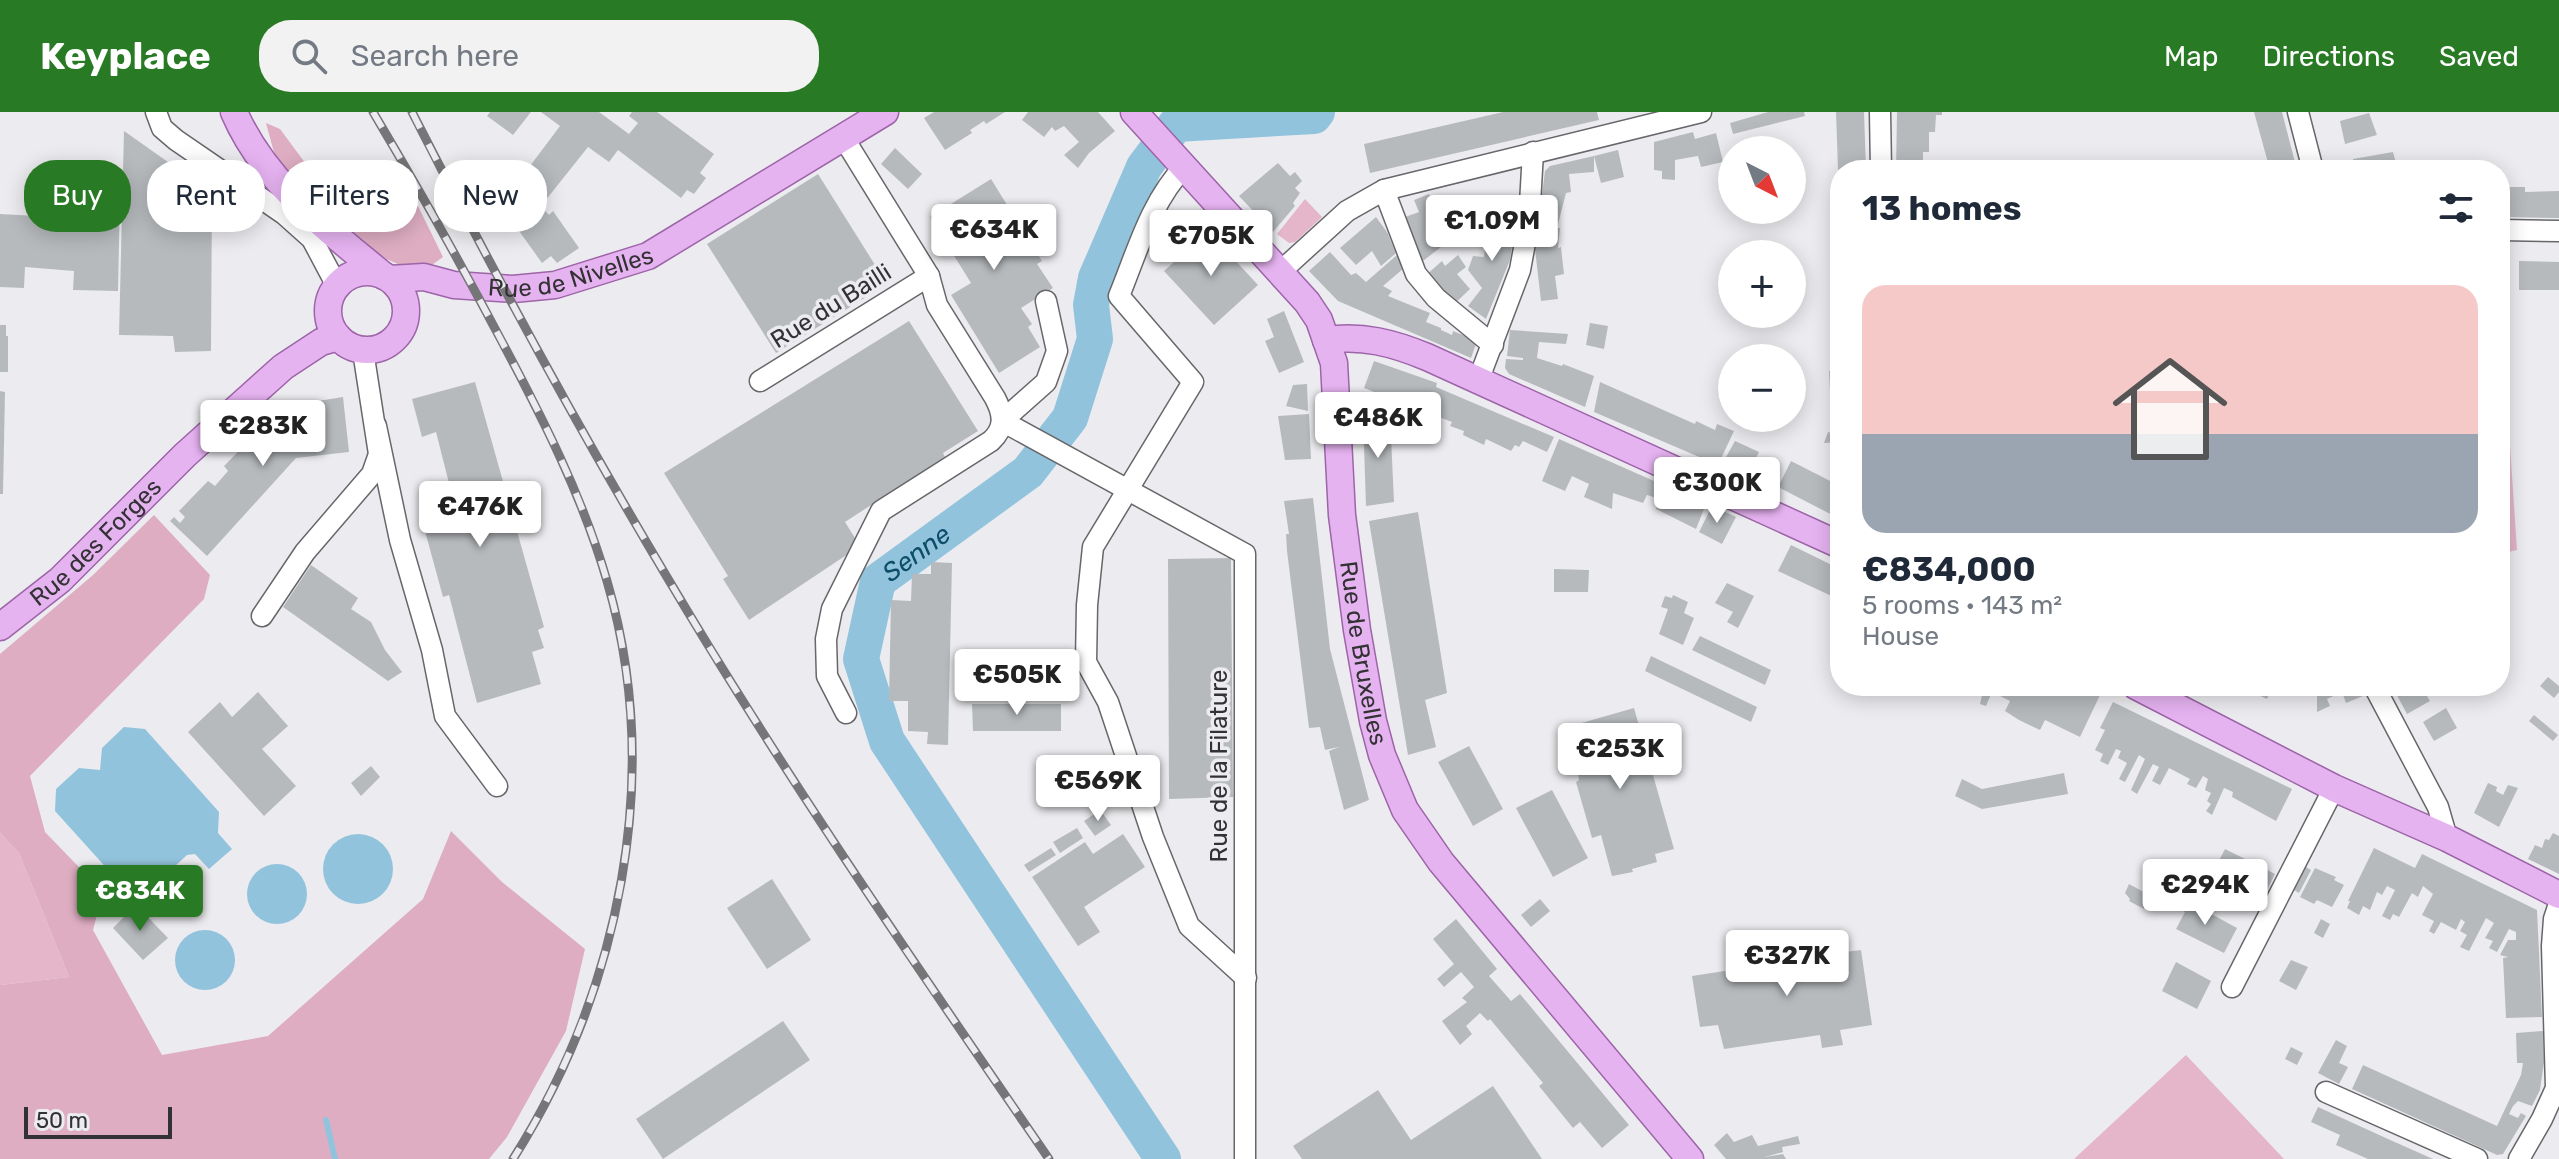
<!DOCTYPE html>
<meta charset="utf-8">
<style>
:root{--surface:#fff;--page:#f2f2f3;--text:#1f2937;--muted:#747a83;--accent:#297a24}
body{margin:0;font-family:Rubik,sans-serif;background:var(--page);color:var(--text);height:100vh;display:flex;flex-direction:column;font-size:30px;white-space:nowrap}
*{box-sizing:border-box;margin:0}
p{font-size:26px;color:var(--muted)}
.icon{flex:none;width:44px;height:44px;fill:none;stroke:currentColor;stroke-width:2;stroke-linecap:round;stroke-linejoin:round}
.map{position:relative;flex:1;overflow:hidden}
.panel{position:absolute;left:1830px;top:48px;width:680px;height:536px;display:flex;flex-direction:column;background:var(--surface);border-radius:32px;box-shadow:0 4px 20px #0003}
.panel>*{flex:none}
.banner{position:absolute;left:24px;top:48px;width:760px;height:72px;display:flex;gap:16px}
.needle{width:52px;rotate:138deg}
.fabs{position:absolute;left:1718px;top:24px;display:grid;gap:16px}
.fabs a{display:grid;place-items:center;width:88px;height:88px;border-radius:50%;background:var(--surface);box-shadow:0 4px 20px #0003;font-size:40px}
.scale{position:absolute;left:24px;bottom:20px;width:148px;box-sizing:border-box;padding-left:8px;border:4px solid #323133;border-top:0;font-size:22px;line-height:28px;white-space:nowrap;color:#323133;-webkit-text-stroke:6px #ececf0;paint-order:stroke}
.price{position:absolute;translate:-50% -68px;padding:0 18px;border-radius:8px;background:#fff;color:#222;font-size:26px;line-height:52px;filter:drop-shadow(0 2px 4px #0008)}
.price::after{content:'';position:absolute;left:50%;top:48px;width:24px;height:18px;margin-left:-12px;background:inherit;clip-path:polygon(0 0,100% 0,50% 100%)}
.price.current{background:var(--accent);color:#fff}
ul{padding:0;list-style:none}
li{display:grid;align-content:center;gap:16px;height:424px;padding:0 32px}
li span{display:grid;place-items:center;height:248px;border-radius:24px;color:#555}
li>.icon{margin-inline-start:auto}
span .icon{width:144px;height:144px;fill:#fffc;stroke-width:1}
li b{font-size:34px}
h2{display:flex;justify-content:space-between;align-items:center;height:96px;padding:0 32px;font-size:34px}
.pill{padding:0 28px;border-radius:32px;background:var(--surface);box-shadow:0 4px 20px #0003;font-size:28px;line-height:72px}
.pill.current{background:var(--accent);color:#fff}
header{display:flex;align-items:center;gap:48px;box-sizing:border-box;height:112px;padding:0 40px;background:var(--accent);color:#fff}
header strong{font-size:38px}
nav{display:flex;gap:44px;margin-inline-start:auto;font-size:28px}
.search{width:560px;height:72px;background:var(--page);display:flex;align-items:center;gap:20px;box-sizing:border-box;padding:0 28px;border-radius:32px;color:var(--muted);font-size:30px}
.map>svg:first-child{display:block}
.green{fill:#e5b5ca}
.forest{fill:#deadc2}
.water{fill:#92c3dd}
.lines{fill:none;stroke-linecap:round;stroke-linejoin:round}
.stream{stroke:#92c3dd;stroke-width:6}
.river{stroke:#92c3dd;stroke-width:36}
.building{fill:#b7babd}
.minor-casing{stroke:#67676a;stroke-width:23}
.major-casing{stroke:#9d64a8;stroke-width:29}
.minor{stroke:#fff;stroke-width:20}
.major{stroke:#e6b3f1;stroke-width:26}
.rail-casing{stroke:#767678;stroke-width:9}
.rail{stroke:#ececf0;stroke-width:6;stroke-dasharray:18;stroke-linecap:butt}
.labels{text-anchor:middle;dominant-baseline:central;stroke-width:7;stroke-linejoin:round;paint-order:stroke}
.street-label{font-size:24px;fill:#323133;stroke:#ececf0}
.water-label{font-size:26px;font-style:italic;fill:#0d4d68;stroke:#ececf0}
</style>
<header>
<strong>Keyplace</strong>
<div class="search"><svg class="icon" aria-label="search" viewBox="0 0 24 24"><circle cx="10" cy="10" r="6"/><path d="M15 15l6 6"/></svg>Search here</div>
<nav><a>Map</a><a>Directions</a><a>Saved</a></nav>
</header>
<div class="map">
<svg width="2559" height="1047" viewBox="0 0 2559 1047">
<rect width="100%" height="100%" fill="#ececf0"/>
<g class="green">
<path d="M1305 87 1322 105 1295 130 1289 131 1277 122Z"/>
<path d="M2500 184 2517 438 2500 442Z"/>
<path d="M0 721 19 741 69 865 0 873Z"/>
<path d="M2186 943 2284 1047H2074Z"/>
</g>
<g class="forest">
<path d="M266 11 280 17 323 75 352 85 374 102 397 90 418 94 443 145 429 155 400 153 377 143 308 92 278 55Z"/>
<path d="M154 403 210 463 204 487 30 664 45 720 103 780 93 818 162 943 268 924 423 787 451 719 502 770 585 837 566 919 507 1025 489 1047H0V873L69 865 19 741 0 721V542L93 463Z"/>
</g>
<g class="water">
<path d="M124 615 145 617 219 700 218 721 232 737 209 757 195 742 187 743 175 754 174 761 187 777 164 797 150 782H130L55 699 56 677 79 656 100 658 102 636Z"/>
<circle cx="358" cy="757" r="35"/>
<circle cx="277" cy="782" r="30"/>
<circle cx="205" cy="848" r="30"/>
</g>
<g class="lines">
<path class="stream" d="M326 1008 335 1047"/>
<path class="river" id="s1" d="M1163 1047 887 629 861 547 878 469 1028 360 1070 306 1095 227 1091 193 1096 166 1144 55 1176 12 1314 4 1317 0"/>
</g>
<g class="building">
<path d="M490 0H531L513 23 487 4Z"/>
<path d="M541 0H599L629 22 638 11 629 4 632 0H657L714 42 700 61 706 66 694 82 687 78 681 86 618 38 609 50 588 35 541 94 549 103 553 99 579 136 557 151 551 144 542 151 507 102 520 93 516 88 521 82 528 87 531 85 515 74 560 14Z"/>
<path d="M934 0H1005L986 12 984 9 970 18 972 21 945 38 924 6Z"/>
<path d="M1028 0H1098L1115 19 1089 41 1078 56 1064 43 1079 30 1064 14 1055 19 1052 15 1044 25 1022 8Z"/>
<path d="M1503 0H1597L1599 8 1370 61 1364 32Z"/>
<path d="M1768 0H1804L1805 4 1733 22 1730 11Z"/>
<path d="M1836 0H1864L1866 58H1838Z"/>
<path d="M1897 0H1942V3H1936L1935 20H1929V40H1923V58H1896Z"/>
<path d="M2254 0H2282L2297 58H2270Z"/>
<path d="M2369 1 2377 23 2345 32 2340 9Z"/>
<path d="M124 19 212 81 211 239 175 240 173 224 119 223Z"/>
<path d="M1693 20 1695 27 1716 21 1723 50 1701 55 1698 44 1675 48V68L1662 67V59L1654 58V30Z"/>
<path d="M895 36 922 62 908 77 881 52Z"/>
<path d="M1618 38 1624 65 1601 71 1594 44Z"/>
<path d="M2393 40 2398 58H2353V47Z"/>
<path d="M1594 44V60L1569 62 1571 80 1566 81 1557 116H1560L1558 136 1561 135 1564 162 1555 164 1558 187 1541 189 1535 137 1545 59 1550 54Z"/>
<path d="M1278 51 1290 64 1295 60 1302 69 1295 76 1300 81 1293 91 1295 94 1273 120 1239 84Z"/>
<path d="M818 62 887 172 776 241 707 132Z"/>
<path d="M991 67 1042 149 1037 152 1053 176 1021 196 1032 212 1028 215 1040 235 999 261 951 183 971 171 930 105Z"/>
<path d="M2505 75H2525V80L2559 79V106L2505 105Z"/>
<path d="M1429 82 1436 99 1433 101 1436 108 1431 111 1441 135 1423 149 1405 105 1419 100 1414 88Z"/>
<path d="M76 83 120 84 118 179 73 178 74 159 25 155 24 176 0 175V102L75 106Z"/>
<path d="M1489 104 1516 107 1510 148 1486 207 1468 194 1482 176 1468 158 1473 144 1484 145Z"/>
<path d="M1376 105 1387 120 1396 141 1381 154 1372 139 1356 153 1340 136Z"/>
<path d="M1208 119 1258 173 1214 213 1164 159Z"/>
<path d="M1330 140 1351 163 1356 161 1366 170 1397 143 1404 156 1383 174 1392 179 1388 184 1430 201 1426 210 1441 216V218L1452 223 1453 219 1477 229 1471 246 1338 189 1309 159Z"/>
<path d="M1458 143 1466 155 1457 162 1470 177 1451 195 1424 165 1442 149 1445 154Z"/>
<path d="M2519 149 2559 150V178H2519Z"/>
<path d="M1284 199 1304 250 1279 261 1265 229 1274 225 1267 207Z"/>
<path d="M909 209 978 319 943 341 945 345 845 410 860 434 749 508 723 467 728 464 664 361Z"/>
<path d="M1590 211 1608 214 1604 237 1586 233Z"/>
<path d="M0 213H6V224H8V260H0Z"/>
<path d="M1510 218 1568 222 1566 232 1539 230 1537 246 1562 254 1563 252 1594 264 1585 295 1509 262 1505 256 1506 247 1523 248V246L1507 244Z"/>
<path d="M1374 249 1437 271 1436 275 1554 325 1547 340 1523 329 1519 335 1515 333 1511 339 1486 327 1484 333 1463 323 1464 319 1450 314 1452 310 1439 305 1437 309 1424 303 1425 300 1364 276Z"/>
<path d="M1829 259H1840V330L1824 331 1828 320 1832 321Z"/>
<path d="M475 270 544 515 538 518 544 536 532 540 541 572 477 591 449 483 443 485 419 397 453 387 436 320 422 325 412 287Z"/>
<path d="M1600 270 1695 312 1696 309 1715 318 1717 312 1734 319 1718 353 1594 300Z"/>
<path d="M1307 272 1308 299 1286 294 1293 273Z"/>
<path d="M0 279 5 280 3 382H0Z"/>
<path d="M343 285 349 340 296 346 207 444 170 409 174 405 180 411 185 405 179 399 208 369 215 374 228 359 224 354 278 299 291 301 292 293Z"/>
<path d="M1309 302 1311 347 1285 348 1278 304Z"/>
<path d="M1390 303 1394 390 1366 394 1363 304Z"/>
<path d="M1559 327 1706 392 1696 417 1656 397 1660 387 1647 383 1643 391 1613 381 1612 397 1584 385 1589 372 1572 364 1565 379 1542 369Z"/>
<path d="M1735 329 1759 340 1746 366 1721 354Z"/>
<path d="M1791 349 1840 374V407L1778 375Z"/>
<path d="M1313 386 1330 537 1369 688 1344 698 1329 639 1339 635 1325 638 1320 615 1309 616 1287 439 1286 422H1289L1284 389Z"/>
<path d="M1712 394 1736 405 1722 432 1699 420Z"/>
<path d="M1418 400 1447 581 1425 588 1436 635 1408 643 1369 409Z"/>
<path d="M1791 433 1840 457V488L1778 459Z"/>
<path d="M1231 446 1233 685 1169 687 1168 447Z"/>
<path d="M931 450 952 451 948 633 927 632 928 620 908 619V589H889L891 488 911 489 912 462H931Z"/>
<path d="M311 453 358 486 351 497 371 510 385 538 402 560 388 569 283 495Z"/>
<path d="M1554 457 1589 458 1588 480H1554Z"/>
<path d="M1727 471 1754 484 1738 516 1727 510 1733 500 1715 491Z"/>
<path d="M1673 483 1688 490 1684 501 1694 506 1683 533 1659 522 1668 497 1661 495 1665 484 1672 486Z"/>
<path d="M1700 524 1771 558 1765 573 1692 538Z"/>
<path d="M1651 544 1757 595 1751 610 1645 559Z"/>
<path d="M2548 565 2559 574V580L2554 586 2540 574Z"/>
<path d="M1984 574H2082L2100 583 2080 625 2045 608 2040 618 2019 608 2005 599 2010 589 1992 580 1986 594 1980 592Z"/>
<path d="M2239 574H2273L2267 587Z"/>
<path d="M2358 574 2363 584 2346 591 2342 580 2327 587 2330 594 2317 600V575Z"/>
<path d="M2392 574H2421L2430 589 2407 602Z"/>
<path d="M258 580 288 614 262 637 296 674 264 704 188 620 220 590 232 605Z"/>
<path d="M2113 590 2292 677 2276 709 2232 685 2233 680 2224 676 2212 703 2206 699 2211 692 2207 689 2211 681 2205 678 2208 667 2203 664 2196 676 2187 672 2190 667 2169 656 2160 673 2152 669 2159 655 2153 652 2137 682 2131 678 2145 647 2139 643 2125 670 2119 667 2127 651 2118 646 2121 639 2116 637 2108 653 2100 649 2103 642 2095 638 2105 618 2100 616Z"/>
<path d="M972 592H1061V619H973Z"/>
<path d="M1634 596 1674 737 1655 742 1657 750 1632 757 1633 760 1612 764 1601 723 1592 726 1576 670 1579 668 1571 614Z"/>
<path d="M2446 596 2457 616 2434 629 2423 610Z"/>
<path d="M2534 603 2558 623 2553 629 2529 609Z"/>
<path d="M1469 634 1503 697 1473 714 1438 650Z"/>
<path d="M371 654 380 665 361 684 351 671Z"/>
<path d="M2064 661 2068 682 1982 697 1955 684 1962 667 1982 677Z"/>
<path d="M2488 671 2497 675 2496 679 2503 683 2508 673 2518 676 2499 715 2474 701Z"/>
<path d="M1552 678 1588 746 1553 765 1516 696Z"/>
<path d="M1100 698 1111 713 1095 724 1084 709Z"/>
<path d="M1077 716 1083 726 1060 741 1053 730Z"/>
<path d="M2553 721 2559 724V762L2528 747 2535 733 2542 736 2545 727 2549 728Z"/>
<path d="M1123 722 1145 755 1084 795 1100 820 1078 834 1032 765 1085 730 1093 742Z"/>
<path d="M1051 736 1056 743 1029 760 1024 753Z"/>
<path d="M2374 736 2415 756 2422 742 2537 798 2542 905 2506 906 2503 846 2508 845 2500 843 2508 828H2516V820L2509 817 2497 840 2489 836 2493 829 2485 826 2494 811 2486 806 2469 839 2460 835 2467 823 2460 819 2465 810 2461 807 2456 818 2441 810 2434 822 2429 819 2434 809 2422 803 2433 782 2423 774 2418 785 2412 781 2399 805 2393 802 2390 808 2382 804 2395 778 2387 774 2382 783 2377 780 2370 798 2363 794 2359 803 2347 796 2350 789H2348Z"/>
<path d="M2225 737 2275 762 2261 790 2211 764Z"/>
<path d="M2301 752 2311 758 2299 781 2289 775Z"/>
<path d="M2315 756 2336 765 2334 768 2344 773 2332 795 2317 788 2314 792 2300 785Z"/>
<path d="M772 767 811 828 767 857 727 796Z"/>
<path d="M2129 772 2151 784 2144 797 2129 789 2130 787 2125 781Z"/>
<path d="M2182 786 2237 816 2224 841 2176 817 2185 800 2177 796Z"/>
<path d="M1540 787 1550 799 1531 815 1521 803Z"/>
<path d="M136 793 168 826 143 848 113 816Z"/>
<path d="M1456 807 1497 857 1489 864 1511 889 1520 882 1629 1013 1602 1036 1580 1010 1573 1016 1539 974 1543 971 1490 907 1488 909 1480 901 1466 914 1472 922 1460 933 1442 909 1467 890 1462 886 1474 875 1461 860 1444 875 1437 867 1454 852 1433 827Z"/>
<path d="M2321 807 2330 812 2323 826 2314 821Z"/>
<path d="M1825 828 1829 842 1861 838 1872 913 1840 918 1843 933 1822 936 1820 923 1724 937 1718 913 1700 915 1692 864 1777 851 1776 837Z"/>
<path d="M2291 848 2308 855 2296 878 2279 869Z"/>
<path d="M2176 850 2211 869 2197 897 2162 879Z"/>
<path d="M783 909 810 948 663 1047 636 1007Z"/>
<path d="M2543 919 2544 950 2540 978 2532 994 2518 989 2513 994 2509 1002 2518 1006 2521 1001 2526 1004 2503 1042 2497 1043 2352 977 2363 953 2497 1014 2521 963 2523 951H2517L2516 921Z"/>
<path d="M2336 928 2347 934 2339 951 2348 955 2339 972 2318 961Z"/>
<path d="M2291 935 2303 941 2297 953 2285 947Z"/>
<path d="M1493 974 1542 1047H1302L1293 1034 1378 978 1411 1028Z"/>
<path d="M2318 995 2388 1027 2433 1047H2368L2336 1033 2340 1023 2311 1010Z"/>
<path d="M1727 1021 1734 1030 1752 1023 1758 1034 1798 1024 1800 1032 1782 1035 1783 1040 1765 1045 1783 1042 1786 1047H1726L1714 1033Z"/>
</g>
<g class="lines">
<defs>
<g id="minor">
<path d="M156 0 162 16 176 28 284 102 312 127 337 174"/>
<path d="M1880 0 1881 58"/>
<path d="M2298 0 2313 58"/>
<path d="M843 25 929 164 937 193 995 286C1004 303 1005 316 991 329L881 399 832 497 826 527 827 564 846 601"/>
<path d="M1185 54C1151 89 1137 140 1119 184L1193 270 1093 435 1087 493 1086 550 1108 590 1153 725 1189 814 1246 866"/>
<path d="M1384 78 1416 162 1436 186 1493 233"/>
<path d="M2500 118 2559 119"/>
<path d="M1281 159 1347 99 1384 78 1701 0"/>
<path d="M1046 189 1057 239 1046 270 1002 309 1245 442V1047"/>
<path d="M760 269 929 164"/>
<path d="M1478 269 1520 158 1529 109 1533 40"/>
<path d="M376 314 400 428 432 538 445 604 497 674"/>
<path d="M262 504 305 440 372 362 379 342 363 239"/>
<path d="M2374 574 2438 695 2447 726"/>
<path d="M2232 875 2334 676"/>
<path d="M2326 980 2477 1047"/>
<path d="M2519 1047 2542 1007 2556 976 2552 834 2554 807 2559 792"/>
</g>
<g id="major">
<path d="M234 0C264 70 326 116 384 164"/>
<path id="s2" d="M1134 0 1307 190 1319 208 1334 251 1342 403 1357 518 1373 609 1382 643 1405 698 1441 750 1690 1047"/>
<circle cx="367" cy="199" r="39"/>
<path id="s3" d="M390 167 424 165 454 173 513 177 555 173 648 144 885 0"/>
<path d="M1326 228C1363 223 1393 231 1427 245L1840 433"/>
<path id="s4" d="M0 515 60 468 185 343 283 255 321 230 338 225"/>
<path d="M2136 574 2334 676 2447 726 2559 783"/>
</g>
</defs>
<use href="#minor" class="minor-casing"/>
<use href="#major" class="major-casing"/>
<use href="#minor" class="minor"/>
<use href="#major" class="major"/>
<defs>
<g id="rail">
<path d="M373 0C417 74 460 150 500 226 542 305 582 383 607 469 664 664 620 878 513 1047"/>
<path d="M412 0C504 181 602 360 708 533 816 709 933 878 1049 1047"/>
</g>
</defs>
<use href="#rail" class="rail-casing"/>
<use href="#rail" class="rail"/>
</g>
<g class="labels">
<g class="street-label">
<text stroke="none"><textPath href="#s3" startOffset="184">Rue de Nivelles</textPath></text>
<text transform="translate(831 194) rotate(-32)">Rue du Bailli</text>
<text stroke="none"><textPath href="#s4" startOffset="128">Rue des Forges</textPath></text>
<text stroke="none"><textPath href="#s2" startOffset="616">Rue de Bruxelles</textPath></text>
<text transform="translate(1219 654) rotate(-90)">Rue de la Filature</text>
</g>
<g class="water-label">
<text stroke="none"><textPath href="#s1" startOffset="714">Senne</textPath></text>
</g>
</g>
</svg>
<div class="fabs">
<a><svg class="needle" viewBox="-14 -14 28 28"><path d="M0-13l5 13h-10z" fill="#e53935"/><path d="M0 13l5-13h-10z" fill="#747a83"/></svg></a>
<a>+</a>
<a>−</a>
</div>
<div class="scale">50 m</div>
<b class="price" style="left:1492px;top:151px">€1.09M</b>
<b class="price" style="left:994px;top:160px">€634K</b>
<b class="price" style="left:1211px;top:166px">€705K</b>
<b class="price" style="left:1378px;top:348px">€486K</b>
<b class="price" style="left:263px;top:356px">€283K</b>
<b class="price" style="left:1717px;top:413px">€300K</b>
<b class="price" style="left:480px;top:437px">€476K</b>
<b class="price" style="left:1017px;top:605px">€505K</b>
<b class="price" style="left:1620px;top:679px">€253K</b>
<b class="price" style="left:1098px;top:711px">€569K</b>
<b class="price" style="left:2205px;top:815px">€294K</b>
<b class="price current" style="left:140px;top:821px">€834K</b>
<b class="price" style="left:1787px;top:886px">€327K</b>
<div class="banner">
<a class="pill current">Buy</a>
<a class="pill">Rent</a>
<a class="pill">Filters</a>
<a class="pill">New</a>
</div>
<section class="panel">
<h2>13 homes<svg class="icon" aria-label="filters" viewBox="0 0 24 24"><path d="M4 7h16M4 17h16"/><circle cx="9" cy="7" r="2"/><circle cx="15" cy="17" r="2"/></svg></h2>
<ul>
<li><span style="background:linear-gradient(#f6c9c9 60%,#9aa5b1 0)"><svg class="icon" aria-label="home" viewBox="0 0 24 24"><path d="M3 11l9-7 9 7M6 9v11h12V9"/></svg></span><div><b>€834,000</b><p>5 rooms · 143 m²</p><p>House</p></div></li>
</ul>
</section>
</div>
